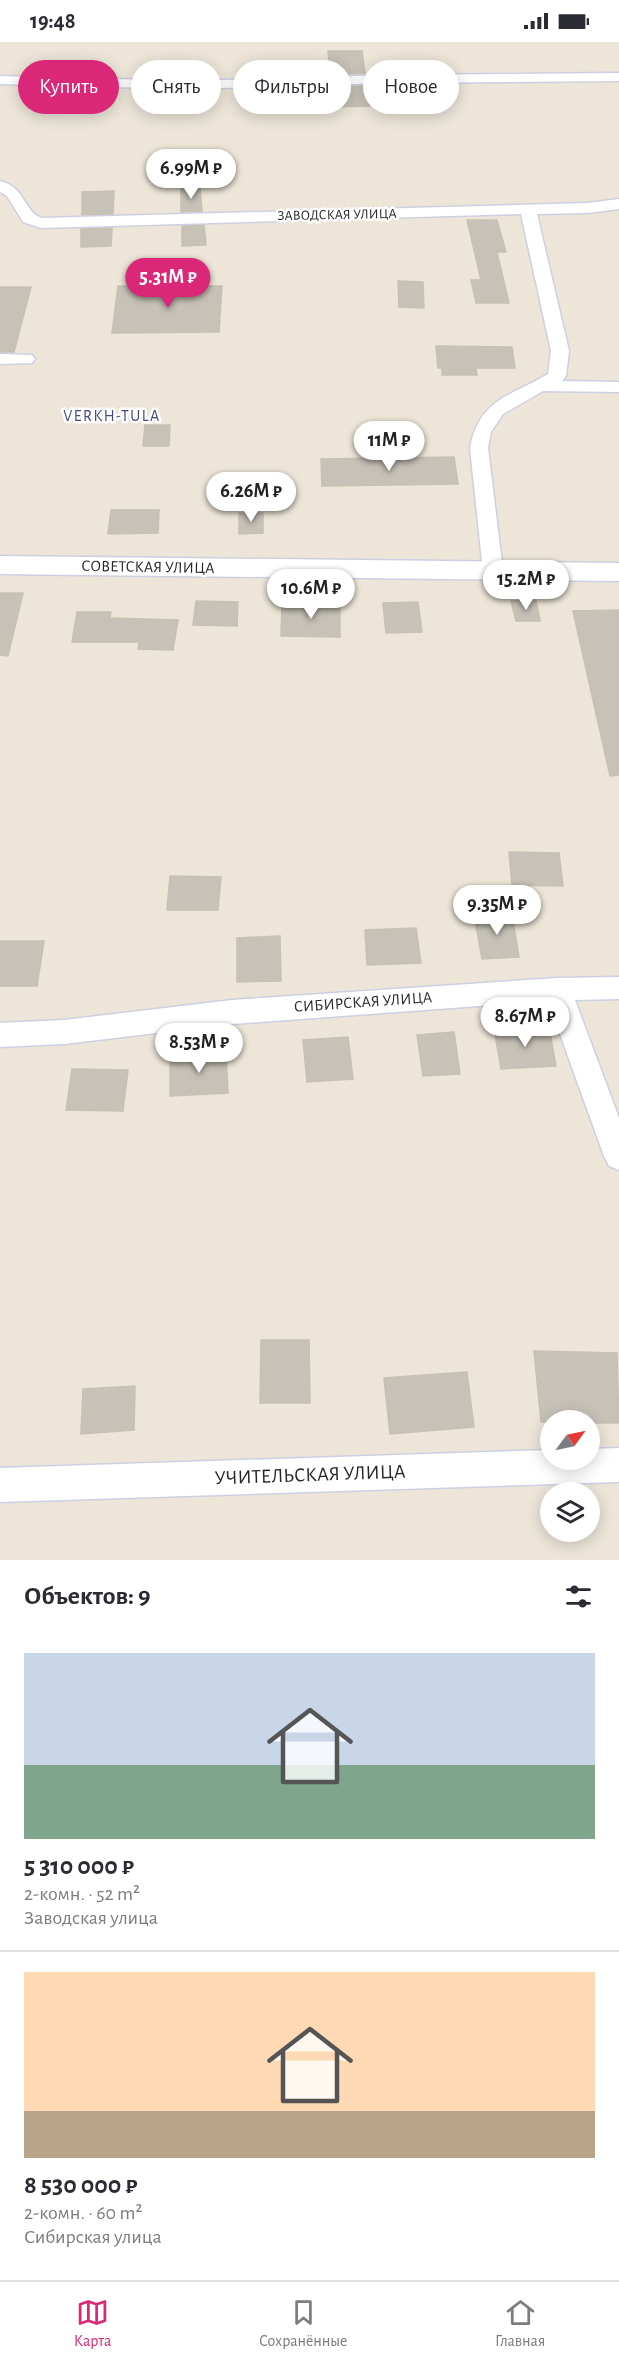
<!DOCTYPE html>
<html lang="ru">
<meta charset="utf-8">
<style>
:root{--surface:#fff;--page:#f2f2f3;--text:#2b2b33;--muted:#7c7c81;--line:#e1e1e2;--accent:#db2777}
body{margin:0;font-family:"Alegreya Sans",sans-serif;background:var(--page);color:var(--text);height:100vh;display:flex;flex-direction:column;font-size:22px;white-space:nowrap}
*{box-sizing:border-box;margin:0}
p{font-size:20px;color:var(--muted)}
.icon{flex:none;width:33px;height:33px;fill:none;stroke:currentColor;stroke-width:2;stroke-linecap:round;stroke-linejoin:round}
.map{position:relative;height:1518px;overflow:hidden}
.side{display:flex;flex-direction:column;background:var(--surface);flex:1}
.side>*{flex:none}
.guide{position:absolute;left:18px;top:18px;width:584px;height:54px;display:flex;gap:12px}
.needle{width:39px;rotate:57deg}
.buttons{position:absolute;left:540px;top:1368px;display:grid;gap:12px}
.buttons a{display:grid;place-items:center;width:60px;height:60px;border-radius:50%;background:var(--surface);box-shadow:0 3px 15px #0003;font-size:30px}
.price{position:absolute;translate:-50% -51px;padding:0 14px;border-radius:21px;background:#fff;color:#222;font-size:20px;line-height:39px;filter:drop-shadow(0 2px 3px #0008)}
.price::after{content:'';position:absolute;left:50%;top:36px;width:18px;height:14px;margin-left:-9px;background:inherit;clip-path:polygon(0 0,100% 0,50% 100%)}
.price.current{background:var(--accent);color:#fff}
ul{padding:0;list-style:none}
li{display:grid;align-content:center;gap:12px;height:318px;padding:0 24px}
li+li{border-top:2px solid var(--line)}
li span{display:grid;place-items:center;height:186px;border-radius:0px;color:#555}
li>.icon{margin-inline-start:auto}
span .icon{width:108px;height:108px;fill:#fffc;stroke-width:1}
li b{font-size:26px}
h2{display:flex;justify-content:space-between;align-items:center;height:72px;padding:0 24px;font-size:26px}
.chip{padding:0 21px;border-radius:27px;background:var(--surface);box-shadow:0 3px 15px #0003;font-size:21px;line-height:54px}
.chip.current{background:var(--accent);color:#fff}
.status{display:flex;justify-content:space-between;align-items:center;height:42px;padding:0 30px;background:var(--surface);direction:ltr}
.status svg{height:16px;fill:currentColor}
.tab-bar{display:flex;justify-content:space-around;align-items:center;height:84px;border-top:2px solid var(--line);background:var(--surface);font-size:16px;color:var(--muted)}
.tab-bar a{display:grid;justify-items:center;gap:3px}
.tab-bar .current{color:var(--accent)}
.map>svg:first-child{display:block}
.building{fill:#c7c2b8;stroke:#c7c1b1;stroke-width:1.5}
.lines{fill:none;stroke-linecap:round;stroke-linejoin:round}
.street-casing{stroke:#cdd0e3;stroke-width:3}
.secondary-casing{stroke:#cdd0e3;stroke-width:3}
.street{fill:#fff;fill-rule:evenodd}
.secondary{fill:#fff;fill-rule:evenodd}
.labels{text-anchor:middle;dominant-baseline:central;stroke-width:5;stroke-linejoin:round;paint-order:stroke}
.far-street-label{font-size:14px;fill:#282828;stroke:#fff}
.far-quarter-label{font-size:16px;letter-spacing:1.5px;fill:#444a7d;stroke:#fff}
.street-label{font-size:16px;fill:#282828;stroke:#fff}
.near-street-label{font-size:20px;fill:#282828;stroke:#fff}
</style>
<div class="status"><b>19:48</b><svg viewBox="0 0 49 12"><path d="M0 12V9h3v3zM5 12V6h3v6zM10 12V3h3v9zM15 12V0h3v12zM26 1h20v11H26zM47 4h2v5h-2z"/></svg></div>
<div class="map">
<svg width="619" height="1518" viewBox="0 0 619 1518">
<rect width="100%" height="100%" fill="#ece5d8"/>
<g class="building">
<path d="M328 9H362L365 31 330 32Z"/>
<path d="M367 44 370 64 332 65 331 45Z"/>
<path d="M200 145 202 169 181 170V146Z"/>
<path d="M114 149 113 172 82 173V150Z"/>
<path d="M467 178H497L506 210H497L509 261H476L471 238H481Z"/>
<path d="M204 183 206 203 182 204V184Z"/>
<path d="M112 186 111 204 81 205V187Z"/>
<path d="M398 239 423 240 424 266 399 265Z"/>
<path d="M118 244H222L219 290 112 291Z"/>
<path d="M0 245H31L14 310H0Z"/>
<path d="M436 304 512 305 515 326H476L477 333H442V326H438Z"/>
<path d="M145 383H170L169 404H143Z"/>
<path d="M454 415 458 442 322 444 321 417Z"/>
<path d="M111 468H159L158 491 108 492Z"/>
<path d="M239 471H263V491L239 492Z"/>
<path d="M0 551H23L8 614 0 613Z"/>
<path d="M536 558 540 579H516L511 559Z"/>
<path d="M196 559 238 560 237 584 193 583Z"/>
<path d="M418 560 422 590 386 591 383 561Z"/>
<path d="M282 562H340V595L281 594Z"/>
<path d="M619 568V733L610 734 573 569Z"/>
<path d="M77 570H111L110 576 178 578 173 608 138 607 139 600H72Z"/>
<path d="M509 810 559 811 563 844 512 843Z"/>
<path d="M170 834 221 835 218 868H167Z"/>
<path d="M512 872 519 915 482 917 474 873Z"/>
<path d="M416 886 421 921 367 923 365 888Z"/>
<path d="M280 894 281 939 237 940V896Z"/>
<path d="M0 899H44L37 944H0Z"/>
<path d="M549 985 556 1024 501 1027 494 987Z"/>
<path d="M454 990 460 1032 423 1034 417 993Z"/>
<path d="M348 995 353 1037 307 1040 303 998Z"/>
<path d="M226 1010 228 1051 170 1054V1014Z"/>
<path d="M72 1027 128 1028 123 1069 66 1068Z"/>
<path d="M261 1298H309L310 1361H260Z"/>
<path d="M534 1309 617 1311 619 1381H590V1378L541 1380Z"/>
<path d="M467 1330 474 1385 390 1392 384 1336Z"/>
<path d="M135 1344 134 1388 81 1392 83 1347Z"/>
</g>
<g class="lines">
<defs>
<g id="street">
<path d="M619 31V39L387 41 187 47 0 42V34L187 39 387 33Z"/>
<path d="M0 139C27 146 23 170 42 176L588 161 619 157V167L588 171 537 172 569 309 566 334 562 339 619 340V350L543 349 503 372 491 390 488 406 503 529 500 534 493 536 486 534 483 529 470 406C479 357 511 354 548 332L551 309 521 172 41 186 23 180 7 154 0 150Z"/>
<path d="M0 312 32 313 35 317 32 321 0 322Z"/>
<path d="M619 935V957L575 958 619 1076V1128L609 1124 604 1114 548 959 232 982 64 1002 0 1005V981L64 978 232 958 557 936Z"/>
<path d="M619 1406V1440L0 1460V1426L550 1408V1418H590V1407Z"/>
</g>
<path id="secondary" d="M0 514 619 521V539L0 532Z"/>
</defs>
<use href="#street" class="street-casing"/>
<use href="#secondary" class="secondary-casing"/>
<use href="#street" class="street"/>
<use href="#secondary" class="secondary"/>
</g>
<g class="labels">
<g class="far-street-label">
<text transform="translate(337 173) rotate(-1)">ЗАВОДСКАЯ УЛИЦА</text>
</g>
<g class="far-quarter-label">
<text x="112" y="374">VERKH-TULA</text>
</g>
<g class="street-label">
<text transform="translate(148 525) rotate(1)">СОВЕТСКАЯ УЛИЦА</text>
<text transform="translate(363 960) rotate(-4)">СИБИРСКАЯ УЛИЦА</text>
</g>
<g class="near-street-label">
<text transform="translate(310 1433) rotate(-2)">УЧИТЕЛЬСКАЯ УЛИЦА</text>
</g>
</g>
</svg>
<div class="buttons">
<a><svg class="needle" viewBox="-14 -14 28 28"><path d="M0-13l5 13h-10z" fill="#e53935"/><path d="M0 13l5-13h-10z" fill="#7c7c81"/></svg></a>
<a><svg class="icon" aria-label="layers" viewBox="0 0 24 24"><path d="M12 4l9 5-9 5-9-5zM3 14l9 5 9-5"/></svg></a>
</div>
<b class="price" style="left:191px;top:158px">6.99M ₽</b>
<b class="price current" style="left:168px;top:267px">5.31M ₽</b>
<b class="price" style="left:389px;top:430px">11M ₽</b>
<b class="price" style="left:251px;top:481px">6.26M ₽</b>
<b class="price" style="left:526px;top:569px">15.2M ₽</b>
<b class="price" style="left:311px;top:578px">10.6M ₽</b>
<b class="price" style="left:497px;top:894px">9.35M ₽</b>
<b class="price" style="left:525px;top:1006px">8.67M ₽</b>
<b class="price" style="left:199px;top:1032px">8.53M ₽</b>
<div class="guide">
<a class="chip current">Купить</a>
<a class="chip">Снять</a>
<a class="chip">Фильтры</a>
<a class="chip">Новое</a>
</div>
</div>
<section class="side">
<h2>Объектов: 9<svg class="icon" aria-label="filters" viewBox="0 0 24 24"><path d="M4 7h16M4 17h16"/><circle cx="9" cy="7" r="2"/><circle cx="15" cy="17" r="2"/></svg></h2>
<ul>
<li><span style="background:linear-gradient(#c9d6e8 60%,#7fa58c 0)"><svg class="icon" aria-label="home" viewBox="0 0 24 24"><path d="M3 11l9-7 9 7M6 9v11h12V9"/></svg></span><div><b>5 310 000 ₽</b><p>2-комн. · 52 m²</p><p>Заводская улица</p></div></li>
<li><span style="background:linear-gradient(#ffd9b3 75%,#b9a48a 0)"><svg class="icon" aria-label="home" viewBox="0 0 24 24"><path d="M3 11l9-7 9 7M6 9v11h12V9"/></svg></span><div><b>8 530 000 ₽</b><p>2-комн. · 60 m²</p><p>Сибирская улица</p></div></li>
</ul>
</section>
<nav class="tab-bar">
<a class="current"><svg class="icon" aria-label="map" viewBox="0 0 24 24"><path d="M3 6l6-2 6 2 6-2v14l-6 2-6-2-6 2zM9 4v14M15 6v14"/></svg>Карта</a>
<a><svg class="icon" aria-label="saved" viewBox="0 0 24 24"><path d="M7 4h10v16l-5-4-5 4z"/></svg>Сохранённые</a>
<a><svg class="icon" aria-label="home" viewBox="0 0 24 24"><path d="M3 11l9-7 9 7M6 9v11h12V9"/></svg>Главная</a>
</nav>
